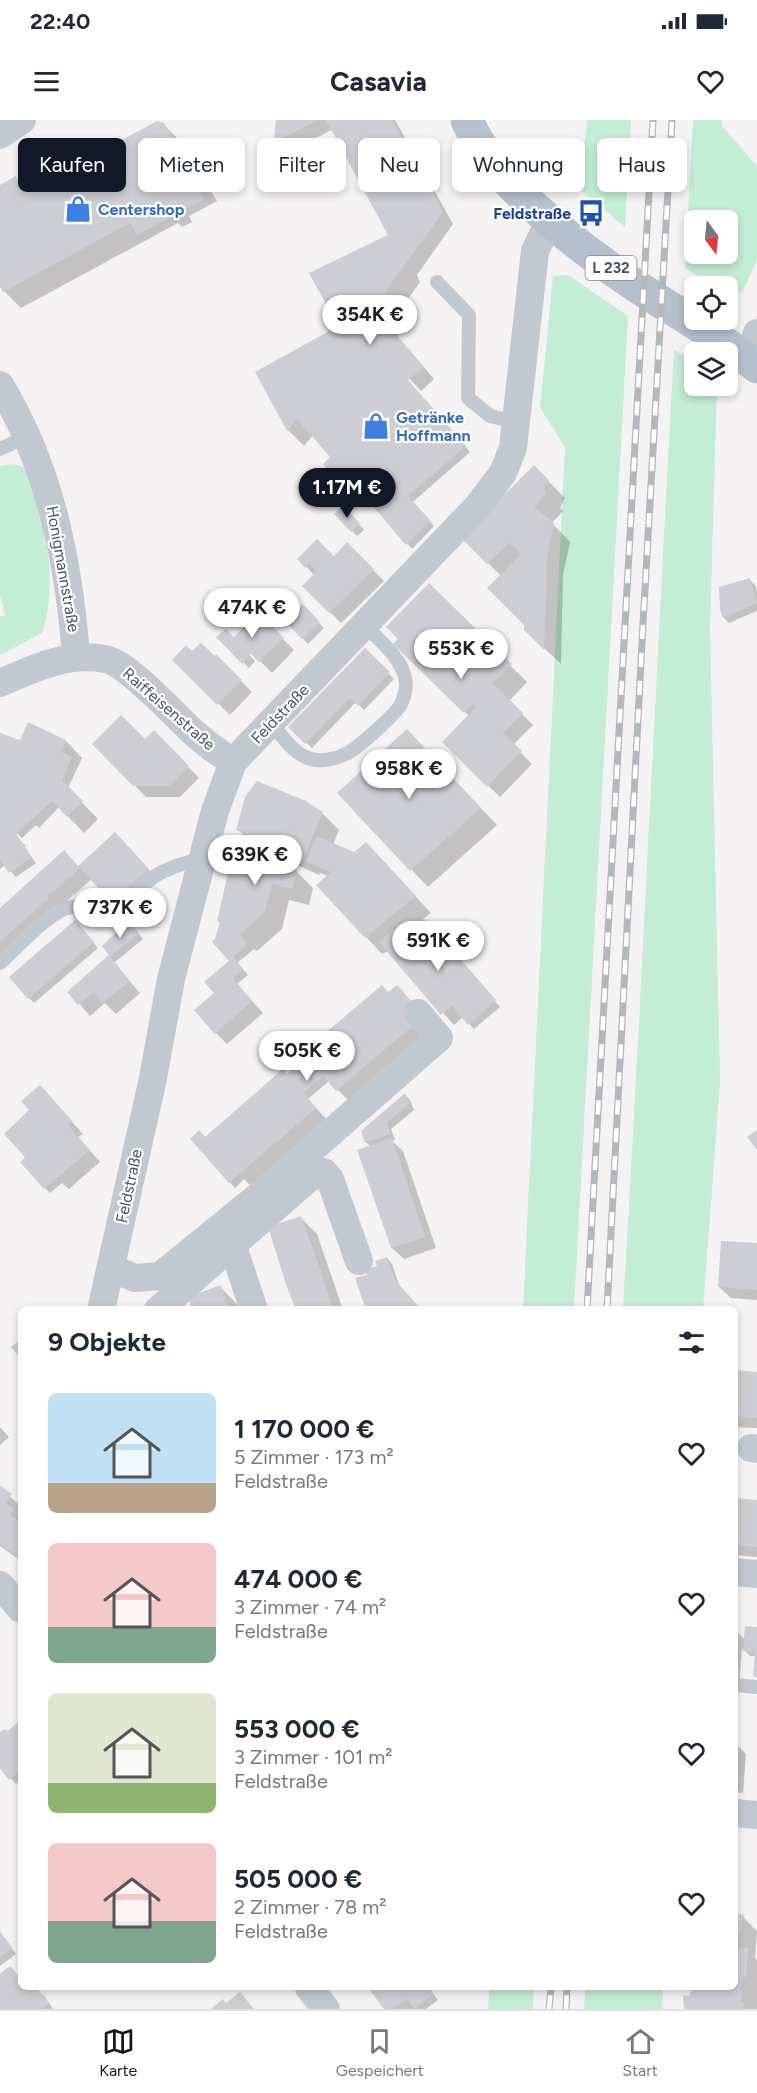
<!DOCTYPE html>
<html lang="de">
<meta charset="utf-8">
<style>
:root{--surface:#fff;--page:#f6f6f7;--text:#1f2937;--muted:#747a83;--line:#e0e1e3;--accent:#111827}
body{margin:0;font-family:Figtree,sans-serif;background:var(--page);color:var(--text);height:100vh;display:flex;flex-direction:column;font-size:22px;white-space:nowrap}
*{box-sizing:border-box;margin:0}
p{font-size:20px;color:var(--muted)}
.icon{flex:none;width:33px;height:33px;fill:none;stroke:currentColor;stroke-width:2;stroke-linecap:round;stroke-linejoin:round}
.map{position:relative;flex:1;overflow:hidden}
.side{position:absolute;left:18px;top:1186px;width:720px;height:684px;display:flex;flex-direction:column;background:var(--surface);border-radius:9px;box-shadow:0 3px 9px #0003}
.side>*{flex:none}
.banner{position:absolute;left:18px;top:18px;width:722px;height:54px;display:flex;gap:12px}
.needle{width:39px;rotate:165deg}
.buttons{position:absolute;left:684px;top:90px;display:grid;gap:12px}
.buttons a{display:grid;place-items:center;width:54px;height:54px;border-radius:9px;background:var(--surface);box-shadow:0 3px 9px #0003;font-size:30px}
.price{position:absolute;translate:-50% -51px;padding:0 14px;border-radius:21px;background:#fff;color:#222;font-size:20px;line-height:39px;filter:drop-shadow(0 2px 3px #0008)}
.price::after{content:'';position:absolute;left:50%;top:36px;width:18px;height:14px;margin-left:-9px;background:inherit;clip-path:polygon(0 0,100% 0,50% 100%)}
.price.current{background:var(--accent);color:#fff}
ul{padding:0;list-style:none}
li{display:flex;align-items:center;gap:18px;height:150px;padding:0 30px}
li span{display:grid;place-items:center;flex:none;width:168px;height:120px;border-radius:9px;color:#555}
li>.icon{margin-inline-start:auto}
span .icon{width:72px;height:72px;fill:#fffc;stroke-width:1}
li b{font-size:26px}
h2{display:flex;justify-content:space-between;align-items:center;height:72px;padding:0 30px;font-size:26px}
.tag{padding:0 21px;border-radius:9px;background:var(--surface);box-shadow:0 3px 9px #0003;font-size:21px;line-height:54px}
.tag.current{background:var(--accent);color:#fff}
.status{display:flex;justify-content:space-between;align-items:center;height:42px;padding:0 30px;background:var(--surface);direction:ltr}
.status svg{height:16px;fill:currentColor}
header{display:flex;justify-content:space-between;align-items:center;height:78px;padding:0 30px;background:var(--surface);font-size:27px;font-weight:700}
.tab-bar{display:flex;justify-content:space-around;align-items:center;height:84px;border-top:2px solid var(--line);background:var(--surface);font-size:16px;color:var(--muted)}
.tab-bar a{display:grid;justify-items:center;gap:3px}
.tab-bar .current{color:var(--accent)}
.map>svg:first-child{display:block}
.green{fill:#c4edd5;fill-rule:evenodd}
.shadow{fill:#0003}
.building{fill:#ccced4}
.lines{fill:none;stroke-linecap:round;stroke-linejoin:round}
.lane{stroke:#c1c8cf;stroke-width:14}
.street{stroke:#c1c8cf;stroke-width:28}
.primary{stroke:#b4c0ce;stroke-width:33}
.rail-casing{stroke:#b4b7bb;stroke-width:7}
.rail{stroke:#fff;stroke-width:4.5;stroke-dasharray:14;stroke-linecap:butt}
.labels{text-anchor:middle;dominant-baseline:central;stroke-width:4.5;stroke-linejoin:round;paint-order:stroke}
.shield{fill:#fff;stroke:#81878e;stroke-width:1.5}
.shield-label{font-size:15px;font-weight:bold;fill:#4b545e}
.shop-label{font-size:16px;font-weight:bold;fill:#366cbe;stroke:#fff;text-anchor:start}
.transit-label{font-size:16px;font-weight:bold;fill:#164399;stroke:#fff;text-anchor:end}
.street-label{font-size:16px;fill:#4b545e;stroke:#fff}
</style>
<div class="status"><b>22:40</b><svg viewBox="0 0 49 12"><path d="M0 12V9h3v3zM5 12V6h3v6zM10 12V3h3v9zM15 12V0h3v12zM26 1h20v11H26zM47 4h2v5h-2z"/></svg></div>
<header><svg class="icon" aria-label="menu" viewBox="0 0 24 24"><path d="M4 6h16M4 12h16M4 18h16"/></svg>Casavia<svg class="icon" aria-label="heart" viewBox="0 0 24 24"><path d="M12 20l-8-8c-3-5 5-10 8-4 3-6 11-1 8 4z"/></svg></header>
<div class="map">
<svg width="757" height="1889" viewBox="0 0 757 1889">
<rect width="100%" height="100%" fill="#f4f2f2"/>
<g class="green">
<path d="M587 0H631L625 107 583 72 563 49 584 27Z"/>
<path d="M693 0H722V6L757 46V140L742 173 728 170V166H713L685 148ZM694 100H728V134H694Z"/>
<path d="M568 155 628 196 574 1189 523 1190 565 327 540 288 553 156Z"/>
<path d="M674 230 694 242V266H717L710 508 720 962 703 1189H623C642 870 656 550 674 230Z"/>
<path d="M14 344 24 347C44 399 60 459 42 513L0 535V497L5 495 0 476V346Z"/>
<path d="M489 1868H534L533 1889H488Z"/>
<path d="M585 1868H663L662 1889H584Z"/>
</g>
<g class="shadow">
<path d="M278 0H395L453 104 417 155 420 162 396 196 405 205 397 216 434 259 421 271 389 237 386 239 470 332 413 382 434 406 412 429 365 375 359 381 353 376 333 338 313 315 304 326 288 310 333 215 342 210 390 116 333 9 287 34 276 23Z"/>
<path d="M163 4 181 22 217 81 189 96 192 102 182 107 178 103 21 188 4 171 0 164V67L15 58 26 74Z"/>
<path d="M534 347 565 378 560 388 563 391 552 403 570 422 563 455 561 544 525 510 526 505 501 456 463 418Z"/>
<path d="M349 393 364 410 357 416 336 394Z"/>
<path d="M347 424 384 461 341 503 304 466 315 456 299 439 334 438Z"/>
<path d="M750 460 755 465 757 472V491L729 503 724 498 721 489Z"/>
<path d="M429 465 527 562 509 581 533 605 513 625 532 644 500 677 444 622 469 596 395 524Z"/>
<path d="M303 486 324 508 308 524 278 492 294 495Z"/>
<path d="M258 494 294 530 272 553 236 517Z"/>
<path d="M226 511 255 541 249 548 219 517Z"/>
<path d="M365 530 394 559 364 590 356 582 312 628 290 607Z"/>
<path d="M192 533 215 538 216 536 252 572 230 595 174 540Z"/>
<path d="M29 604 66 621 82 638 68 668 98 699 84 713 59 687 39 708 36 705 22 718 11 708 9 710 26 726 24 727 36 743 16 757 5 745 0 749V615L19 622Z"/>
<path d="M154 612 199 658 180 677H146L94 624 145 621Z"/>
<path d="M423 628 497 705 428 767 339 673Z"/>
<path d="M322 693 339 710 333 725 354 734 382 740 431 793 423 799 500 887 474 909 463 897 454 905 388 831 382 834 366 817 328 756 320 753 319 755 293 743 291 749 296 751 313 768 309 785 289 780 282 809 257 831 254 829 237 843 248 855 237 864 263 893 227 924 216 913V873L231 841 219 801 251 732 253 724 238 709Z"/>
<path d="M126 725 159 761 123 793 92 759 64 783 63 782 57 788 0 844V790L78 747Z"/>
<path d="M80 807 98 828 34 883 29 878Z"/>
<path d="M134 808 143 819 114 843 140 873 116 894 105 883 90 896 69 872 111 836Z"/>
<path d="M388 874 425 916 349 981 329 961 308 979 327 1000 250 1065 244 1059 235 1068 192 1019H205L288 956Z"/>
<path d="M40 967 83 1014 78 1017 100 1042 69 1069 62 1063 50 1073 45 1068 27 1038 31 990Z"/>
<path d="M405 975 410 980 414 990 391 1009 395 1020 392 1021 403 1031 436 1128 404 1139 392 1128 359 1031 371 1027 366 1022Z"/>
<path d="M300 1097 317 1114 343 1190H298Z"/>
<path d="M757 1125V1180L731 1178 719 1167Z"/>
<path d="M387 1138 392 1144 400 1168 420 1190H369V1156Z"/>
<path d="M220 1167 237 1184 239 1190H194Z"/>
<path d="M735 1251 757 1253V1308L735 1307Z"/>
<path d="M0 1307 9 1317 0 1325Z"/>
<path d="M0 1368 21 1386 17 1394 21 1398V1441L0 1426Z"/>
<path d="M735 1380 757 1381V1437L735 1435Z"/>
<path d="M757 1508V1558L755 1556 756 1536H750L742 1528 739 1566 735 1565V1510L745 1520Z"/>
<path d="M21 1602V1660L16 1664 0 1646V1614L7 1613Z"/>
<path d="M735 1623 746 1634 743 1673 735 1672Z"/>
<path d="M735 1795 743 1797 757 1811 755 1837 757 1840V1889H685L692 1877 693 1868H735Z"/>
<path d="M0 1812 16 1834 0 1846Z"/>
<path d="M370 1868H429L438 1880 426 1889H386Z"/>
<path d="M43 1874 53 1889H24Z"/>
</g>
<g class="building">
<path d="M276 0H318L274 23Z"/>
<path d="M326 0H392L443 92 380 179 390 187 381 197 424 247 408 260 466 326 408 376 430 400 406 425 359 370 352 377 323 344 330 337 297 299 287 311 255 252 331 210 332 213 340 209 309 153 388 115Z"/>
<path d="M157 1 164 3 202 64 197 66 204 79 137 115 130 103 3 172 0 167V65L16 56 24 73Z"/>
<path d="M534 345 549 360 544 370 547 373 534 387 554 403 547 437 544 530 524 510V505L487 468 521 434 509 423 487 444 461 418Z"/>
<path d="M343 385 360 404 351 412 334 394Z"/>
<path d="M317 419 334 436 347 422 374 449 329 493 302 466 317 451 309 443 305 448 297 439Z"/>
<path d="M750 458 757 483 723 498 720 489 719 467Z"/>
<path d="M429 463 512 544 493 563 523 593 503 613 522 631 487 667 442 622 476 587 473 584 464 593 393 524 398 519 386 507Z"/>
<path d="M285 484 294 493 303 484 320 502 302 519 276 492Z"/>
<path d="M250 492 254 496 258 492 284 518 259 542 251 534 242 544 216 517 226 509 234 517 244 506 240 502Z"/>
<path d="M201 523 215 536 216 534 242 560 217 585 172 540 186 525 192 531Z"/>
<path d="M365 528 390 552 358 586 350 578 305 624 288 607Z"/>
<path d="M121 595 145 619 154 610 189 646 169 666H133L92 624Z"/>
<path d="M28 602 66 620 61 632 72 637 62 660 83 681 67 697 52 681 16 714 32 737 9 753 0 740V613L20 620Z"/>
<path d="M407 609 481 688 410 751 337 673Z"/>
<path d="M257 661 306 681 323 692 303 740 289 733 286 746 297 750 292 769 272 764 265 792 240 815 248 824 233 837 243 849 233 858 252 881 215 914 194 890 214 873 204 862 229 841 212 822 215 819 220 802 217 801 232 736 237 737 240 726 250 731 253 717 236 710 245 677Z"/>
<path d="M115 712 149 749 111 782 80 748 52 773 51 772 47 776 49 778 0 822V788L64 730 78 746Z"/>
<path d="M317 716 354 732 366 722 416 776 365 818 316 765 331 752 306 741Z"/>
<path d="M425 799 496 880 468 905 452 886 441 895 379 822 398 806 406 816Z"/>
<path d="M75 800 94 822 28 879 9 857Z"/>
<path d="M128 801 139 813 110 837 102 826Z"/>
<path d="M109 835 130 861 103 883 94 872 78 885 67 872Z"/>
<path d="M382 865 388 872 397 865 414 884 415 904 336 971 323 956 313 964 304 973 316 988 229 1063 190 1019 199 1010 205 1017 283 949 287 954 307 937 303 932Z"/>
<path d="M40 965 73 1002 68 1005 90 1030 44 1069 20 1042 25 1037 4 1014 29 990 21 981Z"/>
<path d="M405 973 409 984 387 1003 390 1014 365 1023 361 1011Z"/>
<path d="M757 1010V1030L747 1017Z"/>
<path d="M392 1018 425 1117 391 1128 357 1030Z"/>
<path d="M301 1096 321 1151 333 1190H296L287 1167 268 1107Z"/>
<path d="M721 1121 757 1123V1170L718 1167Z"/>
<path d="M387 1137 395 1160 420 1188 419 1190H367L365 1187 355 1158 367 1155 365 1149 377 1146 375 1141Z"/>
<path d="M221 1165 229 1190H192L188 1177Z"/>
<path d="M21 1219V1239L11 1227Z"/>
<path d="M735 1250 757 1252V1298L735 1297Z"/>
<path d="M0 1366 12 1374 5 1383 14 1389 10 1395 19 1401 21 1396V1439L0 1424Z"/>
<path d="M735 1378 757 1380V1427L735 1425Z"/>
<path d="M745 1506 757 1507V1557L753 1556 755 1532 743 1531Z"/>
<path d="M21 1600V1650L9 1660 0 1648V1612L5 1609 7 1611Z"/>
<path d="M735 1793 744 1795 738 1821 735 1820Z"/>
<path d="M0 1812 12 1827 0 1837Z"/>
<path d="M735 1827 748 1828 746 1858 743 1857 741 1883H744L743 1889H684L683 1876 690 1875 691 1868H735Z"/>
<path d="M10 1846 21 1859V1868H37L49 1883 42 1889H0V1854Z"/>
<path d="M368 1868H428L434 1874 414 1889 407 1879 393 1889H384Z"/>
<path d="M240 1872 254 1889H211L223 1879 226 1883Z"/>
</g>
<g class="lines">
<g class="lane">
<path d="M437 162 469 195 468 278 490 296 515 302"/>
<path d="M0 329 26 317"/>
<path d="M271 604C282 615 292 632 308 638 320 643 336 639 348 633 360 626 392 597 400 586 403 581 406 571 406 564 405 541 380 520 364 505"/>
<path d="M0 843C17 828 50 790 71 787 86 785 102 796 116 788 129 781 137 770 148 761 164 748 183 744 203 738"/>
<path d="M735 1565 757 1567"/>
</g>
<g class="street">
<path d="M0 15 22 0"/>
<path d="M749 240 757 213"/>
<path d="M0 265C50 347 69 442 76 537"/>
<path d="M0 563C34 548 68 532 105 539 128 543 174 595 193 612 205 623 219 633 233 642"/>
<path d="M232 1124 254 1190"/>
<path d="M111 1148 135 1158 160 1156 256 1078 439 918 418 893"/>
<path d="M101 1190 152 963 171 859 215 691 233 642 477 387 503 353 513 328 535 131 550 100"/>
<path d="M158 1190 309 1058 324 1052 330 1059 359 1141"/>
<path d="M751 1328 757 1329"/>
<path d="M735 1452 757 1454"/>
<path d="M0 1465 21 1489"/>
<path d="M735 1693 757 1695"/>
<path d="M309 1868 326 1889"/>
</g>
<path class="primary" d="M467 0C481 33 504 59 530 83 567 118 608 148 650 175 686 198 724 220 757 247"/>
<defs>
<g id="rail">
<path d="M587 1190 653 0"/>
<path d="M607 1190 643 504 672 0"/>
<path d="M549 1889 551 1868"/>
<path d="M566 1889 567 1868"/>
</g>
</defs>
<use href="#rail" class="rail-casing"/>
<use href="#rail" class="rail"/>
</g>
<defs>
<symbol id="shop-bare" viewBox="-9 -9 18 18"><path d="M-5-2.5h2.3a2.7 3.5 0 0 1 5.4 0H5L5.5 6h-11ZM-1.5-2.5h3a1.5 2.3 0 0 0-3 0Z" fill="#3f7fe0" stroke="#fff" stroke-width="2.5" paint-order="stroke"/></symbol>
<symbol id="bus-bare" viewBox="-9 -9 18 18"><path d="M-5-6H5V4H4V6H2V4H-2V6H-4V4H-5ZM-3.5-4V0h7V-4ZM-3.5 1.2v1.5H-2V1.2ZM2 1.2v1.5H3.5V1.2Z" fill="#1a4fb4" stroke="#fff" stroke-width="2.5" paint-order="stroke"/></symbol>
</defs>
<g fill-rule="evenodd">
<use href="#shop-bare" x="59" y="70" width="38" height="38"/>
<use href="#bus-bare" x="572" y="74" width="38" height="38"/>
<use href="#shop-bare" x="357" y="287" width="38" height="38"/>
</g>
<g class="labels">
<rect class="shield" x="585.5" y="136" width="51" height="24" rx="4.5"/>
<g class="shield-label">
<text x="611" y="148">L 232</text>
</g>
<g class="shop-label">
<text x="98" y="89">Centershop</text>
<text x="396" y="297">Getränke<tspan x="396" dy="18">Hoffmann</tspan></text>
</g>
<g class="transit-label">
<text x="571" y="93">Feldstraße</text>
</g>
<g class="street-label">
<text transform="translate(63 449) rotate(80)">Honigmannstraße</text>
<text transform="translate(169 589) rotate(41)">Raiffeisenstraße</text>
<text transform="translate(280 594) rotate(-46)">Feldstraße</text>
<text transform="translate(129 1066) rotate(-78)">Feldstraße</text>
</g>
</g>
</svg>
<div class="buttons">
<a><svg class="needle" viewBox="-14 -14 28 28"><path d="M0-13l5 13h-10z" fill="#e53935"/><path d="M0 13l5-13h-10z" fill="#747a83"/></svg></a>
<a><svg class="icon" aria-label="locate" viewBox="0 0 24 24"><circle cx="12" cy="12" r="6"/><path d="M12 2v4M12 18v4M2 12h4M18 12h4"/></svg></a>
<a><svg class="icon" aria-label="layers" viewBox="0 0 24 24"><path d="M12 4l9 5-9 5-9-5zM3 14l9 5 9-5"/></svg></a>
</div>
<b class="price" style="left:370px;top:226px">354K €</b>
<b class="price current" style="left:347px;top:399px">1.17M €</b>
<b class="price" style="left:252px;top:519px">474K €</b>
<b class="price" style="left:461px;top:560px">553K €</b>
<b class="price" style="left:409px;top:680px">958K €</b>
<b class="price" style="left:255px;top:766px">639K €</b>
<b class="price" style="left:120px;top:819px">737K €</b>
<b class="price" style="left:438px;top:852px">591K €</b>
<b class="price" style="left:307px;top:962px">505K €</b>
<div class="banner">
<a class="tag current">Kaufen</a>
<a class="tag">Mieten</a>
<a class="tag">Filter</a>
<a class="tag">Neu</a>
<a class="tag">Wohnung</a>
<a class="tag">Haus</a>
</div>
<section class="side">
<h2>9 Objekte<svg class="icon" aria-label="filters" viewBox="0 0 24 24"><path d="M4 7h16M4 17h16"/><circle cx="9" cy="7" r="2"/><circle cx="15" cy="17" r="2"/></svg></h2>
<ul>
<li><span style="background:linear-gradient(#bfe0f5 75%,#b9a48a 0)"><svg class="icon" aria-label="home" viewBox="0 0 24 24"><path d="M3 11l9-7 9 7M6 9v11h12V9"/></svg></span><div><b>1 170 000 €</b><p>5 Zimmer · 173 m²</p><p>Feldstraße</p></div><svg class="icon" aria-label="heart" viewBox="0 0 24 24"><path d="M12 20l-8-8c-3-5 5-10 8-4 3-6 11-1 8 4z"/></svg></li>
<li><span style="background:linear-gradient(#f6c9c9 70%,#7fa58c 0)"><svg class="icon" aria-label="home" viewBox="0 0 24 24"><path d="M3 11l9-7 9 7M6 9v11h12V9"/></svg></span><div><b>474 000 €</b><p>3 Zimmer · 74 m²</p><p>Feldstraße</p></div><svg class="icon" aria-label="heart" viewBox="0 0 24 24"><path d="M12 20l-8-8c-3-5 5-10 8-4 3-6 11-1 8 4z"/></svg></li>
<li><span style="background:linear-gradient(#dfe7d0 75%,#8fb573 0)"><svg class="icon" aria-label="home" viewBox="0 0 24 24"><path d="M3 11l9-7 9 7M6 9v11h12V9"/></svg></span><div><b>553 000 €</b><p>3 Zimmer · 101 m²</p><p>Feldstraße</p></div><svg class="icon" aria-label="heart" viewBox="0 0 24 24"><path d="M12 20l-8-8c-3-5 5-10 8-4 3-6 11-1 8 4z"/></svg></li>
<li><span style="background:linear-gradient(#f6c9c9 65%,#7fa58c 0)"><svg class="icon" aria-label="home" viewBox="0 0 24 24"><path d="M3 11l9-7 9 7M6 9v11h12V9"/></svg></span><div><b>505 000 €</b><p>2 Zimmer · 78 m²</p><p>Feldstraße</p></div><svg class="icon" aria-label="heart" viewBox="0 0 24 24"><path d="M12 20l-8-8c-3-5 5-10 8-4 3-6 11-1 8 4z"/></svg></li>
</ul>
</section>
</div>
<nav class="tab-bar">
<a class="current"><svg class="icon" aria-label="map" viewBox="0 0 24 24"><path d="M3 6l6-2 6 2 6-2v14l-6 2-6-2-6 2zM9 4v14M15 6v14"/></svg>Karte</a>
<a><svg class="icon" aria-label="saved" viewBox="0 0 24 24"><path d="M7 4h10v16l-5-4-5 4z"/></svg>Gespeichert</a>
<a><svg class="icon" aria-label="home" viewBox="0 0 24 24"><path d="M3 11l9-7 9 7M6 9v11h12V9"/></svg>Start</a>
</nav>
